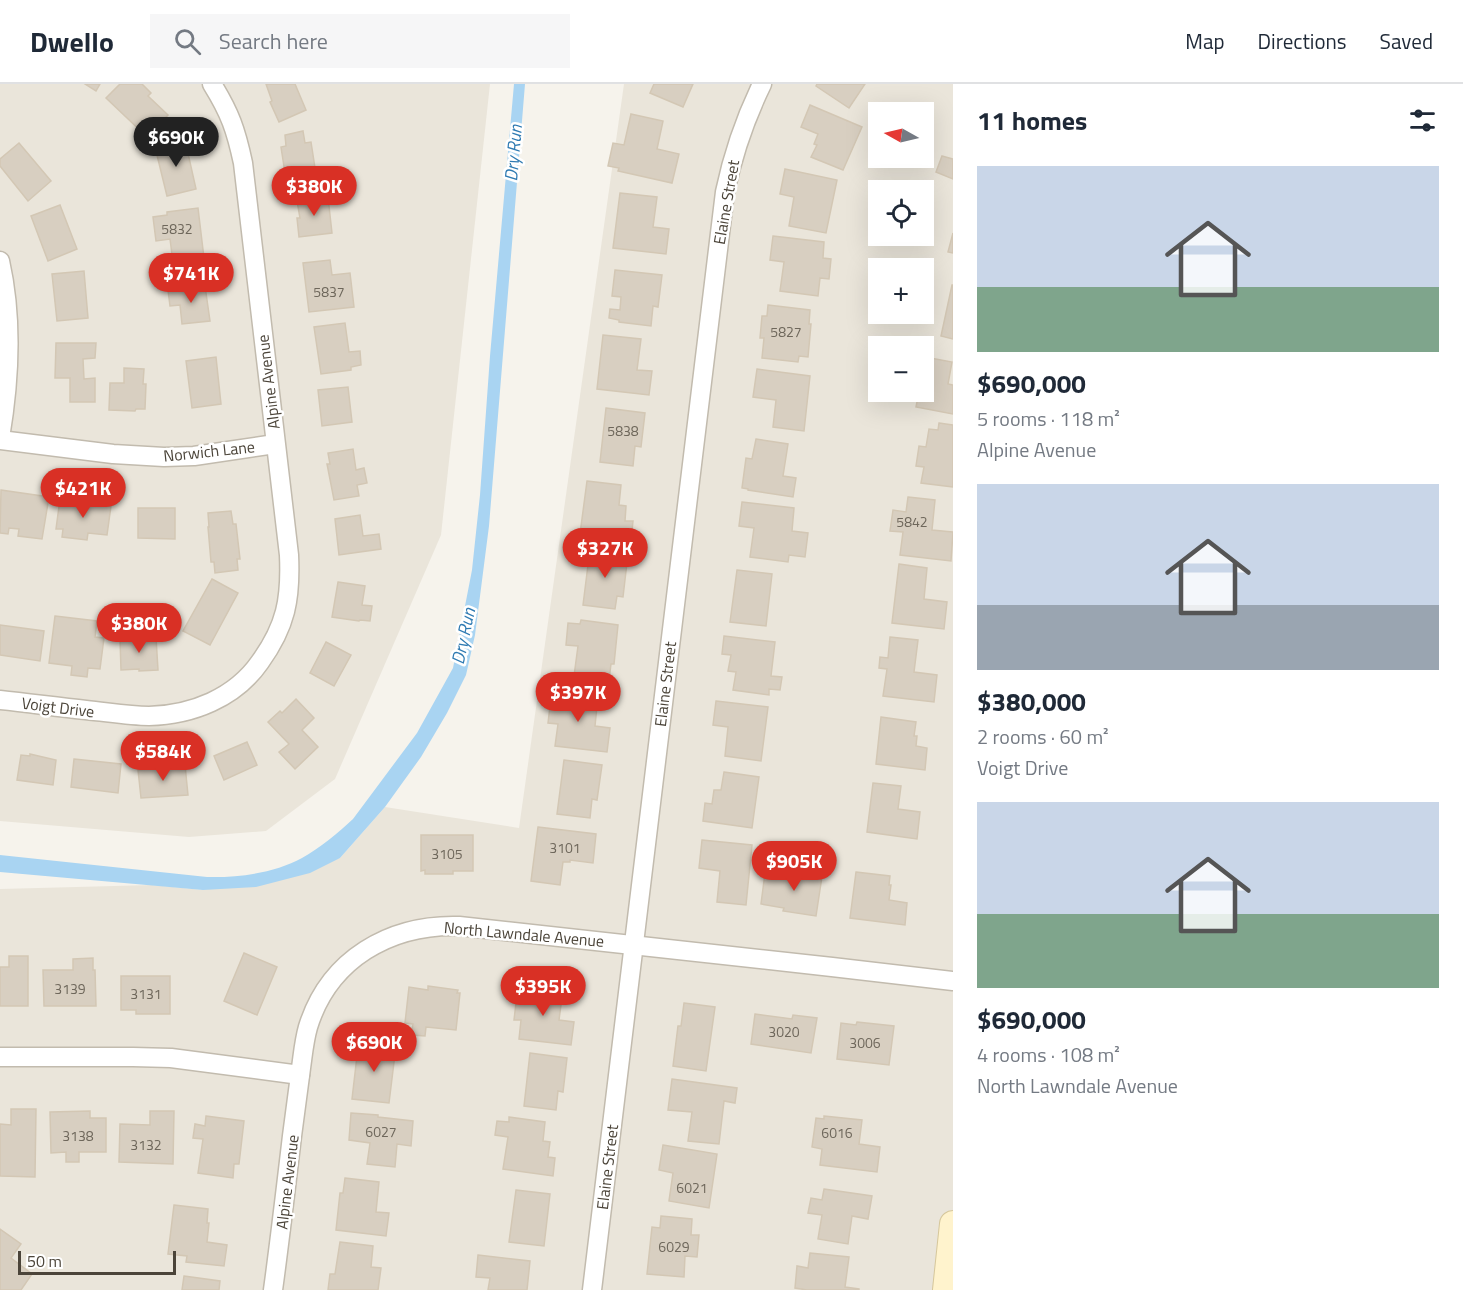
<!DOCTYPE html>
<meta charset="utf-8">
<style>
:root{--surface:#fff;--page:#f6f6f7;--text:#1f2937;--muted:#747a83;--line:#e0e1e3;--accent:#d93025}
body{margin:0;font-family:"Titillium Web",sans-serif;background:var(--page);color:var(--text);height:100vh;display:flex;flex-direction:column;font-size:22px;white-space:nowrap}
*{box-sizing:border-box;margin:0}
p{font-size:20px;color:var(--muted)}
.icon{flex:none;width:33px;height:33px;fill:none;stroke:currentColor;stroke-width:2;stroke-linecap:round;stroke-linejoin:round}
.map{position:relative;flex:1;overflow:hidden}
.panel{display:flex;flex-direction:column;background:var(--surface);width:510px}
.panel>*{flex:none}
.needle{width:39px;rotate:278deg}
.fabs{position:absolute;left:868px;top:18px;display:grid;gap:12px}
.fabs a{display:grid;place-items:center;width:66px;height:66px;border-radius:0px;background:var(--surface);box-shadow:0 6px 24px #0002;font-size:30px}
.scale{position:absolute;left:18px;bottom:15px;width:158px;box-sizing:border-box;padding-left:6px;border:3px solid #4b4439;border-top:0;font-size:16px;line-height:21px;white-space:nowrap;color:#4b4439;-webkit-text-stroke:4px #fff;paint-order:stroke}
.price{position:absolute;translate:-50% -51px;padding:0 14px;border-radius:21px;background:var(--accent);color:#fff;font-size:20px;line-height:39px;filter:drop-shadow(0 2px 3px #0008)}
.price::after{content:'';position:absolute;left:50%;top:36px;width:18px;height:14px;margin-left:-9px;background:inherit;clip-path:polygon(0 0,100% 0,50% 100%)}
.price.current{background:#222;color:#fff}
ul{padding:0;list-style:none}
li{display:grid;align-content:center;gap:12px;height:318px;padding:0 24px}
li span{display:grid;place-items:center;height:186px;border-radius:0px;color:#555}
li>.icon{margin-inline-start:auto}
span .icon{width:108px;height:108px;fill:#fffc;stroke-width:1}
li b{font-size:26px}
h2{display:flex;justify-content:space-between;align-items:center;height:72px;padding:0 24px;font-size:26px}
header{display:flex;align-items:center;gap:36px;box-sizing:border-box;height:84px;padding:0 30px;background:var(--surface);border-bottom:2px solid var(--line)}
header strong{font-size:28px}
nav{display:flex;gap:33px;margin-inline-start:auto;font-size:21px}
.search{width:420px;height:54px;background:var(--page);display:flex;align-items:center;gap:15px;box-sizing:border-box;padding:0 21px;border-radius:0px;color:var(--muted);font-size:22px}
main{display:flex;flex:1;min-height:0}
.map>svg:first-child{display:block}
.residential{fill:#eae5da;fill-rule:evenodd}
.water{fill:#a9d4f2}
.building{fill:#d8cfc1;stroke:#d3c7b4;stroke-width:1.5}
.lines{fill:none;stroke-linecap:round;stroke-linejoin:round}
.street-casing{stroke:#c2bbae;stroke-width:21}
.secondary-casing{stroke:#d6c79b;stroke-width:28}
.street{stroke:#fff;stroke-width:18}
.secondary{stroke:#fff3cd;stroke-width:26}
.labels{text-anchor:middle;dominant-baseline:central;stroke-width:5;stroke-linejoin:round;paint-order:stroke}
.number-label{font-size:14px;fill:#6e675b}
.street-label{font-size:16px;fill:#4b4439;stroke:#fff}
.water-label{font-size:18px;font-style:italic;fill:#2e7ab2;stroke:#fff}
</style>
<header>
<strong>Dwello</strong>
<div class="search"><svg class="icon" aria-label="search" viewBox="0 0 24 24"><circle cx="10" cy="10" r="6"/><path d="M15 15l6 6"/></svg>Search here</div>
<nav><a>Map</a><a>Directions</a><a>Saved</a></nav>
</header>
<main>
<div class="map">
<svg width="953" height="1206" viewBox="0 0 953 1206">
<rect width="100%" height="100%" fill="#f6f3ec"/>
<g class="residential">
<path d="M0 0H490L441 451 335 695 266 747 189 753 0 737Z"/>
<path d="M624 0H953V1206H0V805L152 801 203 806 340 774 385 723 519 744ZM879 28H924V74H879ZM879 106H924V152H879ZM879 184H924V230H879ZM879 262H924V308H879Z"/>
</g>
<path class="water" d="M514 0H525L489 442 475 551 466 591 447 629 421 673 385 723 340 774 310 789 256 803 203 806 0 788V771L207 793C237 794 275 789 302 774 320 764 339 748 353 735L417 649 453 584 472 486 480 411 490 272Z"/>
<g class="building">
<path d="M85 0H100L96 7Z"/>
<path d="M120 0H142L151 9 148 12 168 31 147 53 106 14Z"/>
<path d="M266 0H295L306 26 279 38 270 18 272 17Z"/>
<path d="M654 0H693L683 23 650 9Z"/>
<path d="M817 0H865L849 24 816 2Z"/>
<path d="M810 21 862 43 843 86 811 73 817 61 814 60 818 50 801 43Z"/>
<path d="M631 30 663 37 657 65 679 70 672 99 618 87 619 84 608 82 613 59 624 61Z"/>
<path d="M303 47 305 59 311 58 317 97 287 102 281 63 286 62 285 51Z"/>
<path d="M185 56 196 105 167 112 155 63Z"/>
<path d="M19 59 51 97 28 117 0 82V75Z"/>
<path d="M942 72 953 75V95L936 88Z"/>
<path d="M785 85 837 96 826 149 789 142 794 113 780 110Z"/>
<path d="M620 109 657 113 653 143 669 145 666 170 613 164Z"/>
<path d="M328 113 332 149 299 153 297 134H300L297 117Z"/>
<path d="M60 121 77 165 48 177 31 132Z"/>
<path d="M198 124 204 174 173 178 170 155 156 157 153 133 167 131V128Z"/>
<path d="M953 149V169L948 168Z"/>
<path d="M773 152 824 158 823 174 831 175 829 195 820 194 818 212 780 207 784 178 770 176Z"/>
<path d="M330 176 332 191 350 189 354 223 309 228 303 179Z"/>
<path d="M615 186 662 191 658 223 653 222 651 242 619 238V236L609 234 610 225 620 226 621 213 612 212Z"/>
<path d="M84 187 88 234 57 237 52 190Z"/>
<path d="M952 201H953V255L941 252Z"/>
<path d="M205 202 210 237 182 240 180 221 170 222 168 206Z"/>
<path d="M768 221 810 226 809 240H811L808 273 799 272 798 278 762 274 764 254H760L762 232H767Z"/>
<path d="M345 239 349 268 360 267 361 281 351 283V286L321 290 314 243Z"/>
<path d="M603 251 641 255 637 286 652 287 649 311 597 305Z"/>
<path d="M56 259H96L95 274 83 275 84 295 95 294V318H70V294H55Z"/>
<path d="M216 273 221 320 192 324 186 277Z"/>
<path d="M925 273 952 278 948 300 953 301V330L916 323 919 308H924V280Z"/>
<path d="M124 284 144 285 143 300H146L145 325H136L135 327 109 326 110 299H124Z"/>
<path d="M757 285 810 292 804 347 773 343 776 316 753 313Z"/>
<path d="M348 303 352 338 322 342 318 306Z"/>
<path d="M606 324 645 329 641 363 635 362 633 382 600 378Z"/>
<path d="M939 339 953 341V403L921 399 924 383 916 382 919 362 926 363 929 345 938 346Z"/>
<path d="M756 355 788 360 783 392 796 394 793 413 748 406V405L742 404 746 374 752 375Z"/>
<path d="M353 365 356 386 364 384 367 399 357 401 359 412 334 416 327 380H330L328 369Z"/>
<path d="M587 397 621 401 619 421 626 422 625 437H633L631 456 580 450Z"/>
<path d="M1 406 49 413 42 455 18 452 19 445 9 444 8 450 0 449Z"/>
<path d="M908 413 935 416 932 446 953 448 951 477 900 471 903 448 890 447 893 426 906 428Z"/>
<path d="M60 415 111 422 107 451 88 449 87 456 62 453 63 445H56Z"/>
<path d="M742 418 794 424 792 447 808 449 805 473 789 471 788 478 750 473 754 444 739 442Z"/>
<path d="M138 424H175V455L138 454Z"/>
<path d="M231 427 233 440H236L240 475H237L238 486 215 489 214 478H211L208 443H209L208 429Z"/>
<path d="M360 431 363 452 379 450 381 465 339 471 335 435Z"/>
<path d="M590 465 628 470 623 513 617 512 615 525 583 521Z"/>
<path d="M899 480 927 484 924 515 947 518 944 545 892 539Z"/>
<path d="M737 486 772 490 766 542 730 538Z"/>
<path d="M212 495 238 509 210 561 183 547Z"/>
<path d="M338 498 365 502 362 521 372 522 370 537 360 536 359 537 332 533Z"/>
<path d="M55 532 97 537 95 553 104 554 100 585 88 584 87 593 71 591 72 582 49 579Z"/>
<path d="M581 536 618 541 614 580H611L609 596 574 592 578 562 566 561 568 539 580 540Z"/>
<path d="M0 541 44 547 40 577 0 571Z"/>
<path d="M724 552 775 558 771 592 782 593 780 606 769 605V611L733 606 736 588 728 587 731 571 722 570Z"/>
<path d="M156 553 158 586 139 587V585L121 586 120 555Z"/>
<path d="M890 553 918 556 914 588 937 591 934 618 883 612 887 585 879 584 880 573 888 574Z"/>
<path d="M326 558 351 571 334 602 310 589Z"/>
<path d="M561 608 598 612 595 642 610 644 607 668 555 662 558 640 548 639 551 614 560 615Z"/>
<path d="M296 615 314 634 302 646 318 663 295 685 279 668 289 660 268 638 280 627 282 629Z"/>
<path d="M716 617 768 623 761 677 725 672 728 643 713 641Z"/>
<path d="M881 633 916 638 914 652H917L916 662 927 664 925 686 876 680Z"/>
<path d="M247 658 257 681 224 696 214 672Z"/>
<path d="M30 670 56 676 53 701 17 696 21 671 30 672Z"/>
<path d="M74 675 121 680 118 709 71 703Z"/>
<path d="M564 676 602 681 597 716 592 715 590 734 557 730Z"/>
<path d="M185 681 188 711 141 714 138 686Z"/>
<path d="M724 688 759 693 752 744 703 737 705 719 712 720 714 706H721Z"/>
<path d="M873 699 901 702 898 725 920 728 917 755 867 748Z"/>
<path d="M538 743 596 750 593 779 570 776V778H563L560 801 531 797Z"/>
<path d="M421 751H473V787H453V790H425V786L421 787Z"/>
<path d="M702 756 752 761 746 821 717 818 720 787 699 784Z"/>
<path d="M803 783 823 786 816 832 783 827 784 824 761 820 765 789 801 795Z"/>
<path d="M856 788 890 792 889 801H891L889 816 907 819 905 841 850 834Z"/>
<path d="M244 869 277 883 257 931 224 917Z"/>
<path d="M9 872H28V922H0V883H9Z"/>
<path d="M93 874V886H95L96 922H44L43 886H73V875Z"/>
<path d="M121 892H170V930H136V926H121Z"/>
<path d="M525 901 563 906 559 936 574 938 571 961 519 955 521 936H514L516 919 522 920Z"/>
<path d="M428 902 458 906 457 909H460L456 946 426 943 425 952 411 951 413 940 405 939 409 903 428 906Z"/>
<path d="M684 919 715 923 706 987 673 982 678 942H681Z"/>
<path d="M755 930 792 935 793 931 817 934 811 969 751 960Z"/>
<path d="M857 938 894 942 889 981 837 975 841 939 856 941Z"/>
<path d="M362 957 396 962 389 1019 352 1015 357 972H360Z"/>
<path d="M530 969 567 974 563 1008 558 1007 556 1026 524 1022Z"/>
<path d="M672 995 737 1004 735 1019 724 1017 719 1060 688 1057 692 1028 668 1026Z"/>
<path d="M11 1025H36L35 1093 0 1092V1040L11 1041Z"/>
<path d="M90 1027V1034H106V1068H79V1078H66V1068L51 1069 50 1028Z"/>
<path d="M150 1027H174L173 1080 119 1078 120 1040 150 1041Z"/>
<path d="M351 1029 378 1031V1033L413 1037 411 1062 397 1060 395 1083 367 1080 370 1059 349 1056Z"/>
<path d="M206 1032 244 1037 239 1080H234L233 1094 198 1089 203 1055 193 1054 195 1040 205 1042Z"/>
<path d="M824 1032 862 1036 859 1060 880 1063 877 1088 820 1081 822 1065 812 1063 816 1034 824 1035Z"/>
<path d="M509 1033 545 1038 543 1057 550 1058 548 1073 555 1074 553 1092 503 1085 508 1053 495 1051 497 1037 509 1038Z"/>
<path d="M663 1061 717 1070 709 1124 669 1117 673 1089 659 1086Z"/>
<path d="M345 1094 379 1098 376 1128 389 1129 386 1152 336 1146 340 1109H343Z"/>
<path d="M824 1105 872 1112 868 1135 852 1132 848 1160 818 1155 822 1131 808 1129 811 1114 822 1116Z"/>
<path d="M516 1106 550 1110 544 1162 509 1158Z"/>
<path d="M174 1121 208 1125 207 1139H209L207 1158 227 1161 224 1182 186 1178 187 1172 168 1170Z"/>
<path d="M661 1132 692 1135 691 1151H699L697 1173 685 1172 684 1193 647 1190 652 1143 660 1144Z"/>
<path d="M0 1145 21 1160 11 1174 32 1190 21 1206H0Z"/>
<path d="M340 1158 373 1162 371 1183 381 1184 378 1206H328L330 1190H335Z"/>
<path d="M810 1169 849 1173 845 1203 859 1205V1206H807L795 1204 797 1182 808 1184Z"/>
<path d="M478 1171 530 1177 527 1206H488L490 1194 476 1193Z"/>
<path d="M184 1192 220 1197 219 1206H182Z"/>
</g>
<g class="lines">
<defs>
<g id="street">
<path d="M0 177C13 235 10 295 0 354"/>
<path d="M0 356 113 370 164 373 194 372 275 360"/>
<path d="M0 616C29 619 57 623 86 626 107 628 128 632 149 632 192 631 235 614 260 578 286 542 291 515 289 471L243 79C236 46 230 29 212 0"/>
<path d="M0 973H133L171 974 300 991"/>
<path d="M273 1206C280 1155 286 1103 292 1052 295 1029 298 1006 301 984 303 970 304 957 308 943 329 875 390 840 459 842L832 883 953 897"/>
<path d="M592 1206 725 108C733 70 745 35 762 0"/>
</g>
<path id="secondary" d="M946 1206 953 1140"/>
</defs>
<use href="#street" class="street-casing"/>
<use href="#secondary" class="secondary-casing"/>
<use href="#street" class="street"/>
<use href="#secondary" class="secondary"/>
</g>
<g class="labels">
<g class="number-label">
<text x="177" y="144">5832</text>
<text x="329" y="207">5837</text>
<text x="786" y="247">5827</text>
<text x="623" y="346">5838</text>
<text x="912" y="437">5842</text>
<text x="565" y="763">3101</text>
<text x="447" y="769">3105</text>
<text x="70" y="904">3139</text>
<text x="146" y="909">3131</text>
<text x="784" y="947">3020</text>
<text x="865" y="958">3006</text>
<text x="381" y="1047">6027</text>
<text x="837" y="1048">6016</text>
<text x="78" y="1051">3138</text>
<text x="146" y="1060">3132</text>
<text x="692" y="1103">6021</text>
<text x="674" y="1162">6029</text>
</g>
<g class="street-label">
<text transform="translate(726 118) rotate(-80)">Elaine Street</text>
<text transform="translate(268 298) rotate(-97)">Alpine Avenue</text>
<text transform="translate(209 367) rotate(-6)">Norwich Lane</text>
<text transform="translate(665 600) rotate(-83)">Elaine Street</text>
<text transform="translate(58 623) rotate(7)">Voigt Drive</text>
<text transform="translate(524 850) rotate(5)">North Lawndale Avenue</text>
<text transform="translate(607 1083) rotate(-83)">Elaine Street</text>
<text transform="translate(287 1098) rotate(-83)">Alpine Avenue</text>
</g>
<g class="water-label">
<text transform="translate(513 69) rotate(-85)">Dry Run</text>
<text transform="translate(463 552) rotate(-78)">Dry Run</text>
</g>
</g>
</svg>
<div class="fabs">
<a><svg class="needle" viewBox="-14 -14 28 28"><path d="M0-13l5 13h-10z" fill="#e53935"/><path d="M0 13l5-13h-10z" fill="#747a83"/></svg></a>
<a><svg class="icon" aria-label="locate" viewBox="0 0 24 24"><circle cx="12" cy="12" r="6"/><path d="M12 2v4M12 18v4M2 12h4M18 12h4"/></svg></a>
<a>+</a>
<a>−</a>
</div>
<div class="scale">50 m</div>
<b class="price current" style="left:176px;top:84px">$690K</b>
<b class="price" style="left:314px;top:133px">$380K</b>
<b class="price" style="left:191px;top:220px">$741K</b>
<b class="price" style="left:83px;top:435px">$421K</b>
<b class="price" style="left:605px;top:495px">$327K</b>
<b class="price" style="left:139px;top:570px">$380K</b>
<b class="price" style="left:578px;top:639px">$397K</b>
<b class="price" style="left:163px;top:698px">$584K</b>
<b class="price" style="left:794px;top:808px">$905K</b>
<b class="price" style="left:543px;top:933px">$395K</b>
<b class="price" style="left:374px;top:989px">$690K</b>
</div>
<section class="panel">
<h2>11 homes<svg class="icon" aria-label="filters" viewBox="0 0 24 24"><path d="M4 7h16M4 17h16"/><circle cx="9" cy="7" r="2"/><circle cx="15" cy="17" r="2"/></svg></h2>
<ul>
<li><span style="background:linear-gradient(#c9d6e8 65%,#7fa58c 0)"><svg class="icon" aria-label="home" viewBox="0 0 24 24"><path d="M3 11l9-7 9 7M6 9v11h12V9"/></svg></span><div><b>$690,000</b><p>5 rooms · 118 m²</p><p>Alpine Avenue</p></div></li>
<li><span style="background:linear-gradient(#c9d6e8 65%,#9aa5b1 0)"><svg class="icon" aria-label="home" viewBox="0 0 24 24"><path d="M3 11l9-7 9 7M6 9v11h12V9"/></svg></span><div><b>$380,000</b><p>2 rooms · 60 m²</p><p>Voigt Drive</p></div></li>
<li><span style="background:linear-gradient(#c9d6e8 60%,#7fa58c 0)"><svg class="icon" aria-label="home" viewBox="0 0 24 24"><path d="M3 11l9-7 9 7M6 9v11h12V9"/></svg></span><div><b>$690,000</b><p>4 rooms · 108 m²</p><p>North Lawndale Avenue</p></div></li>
</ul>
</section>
</main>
